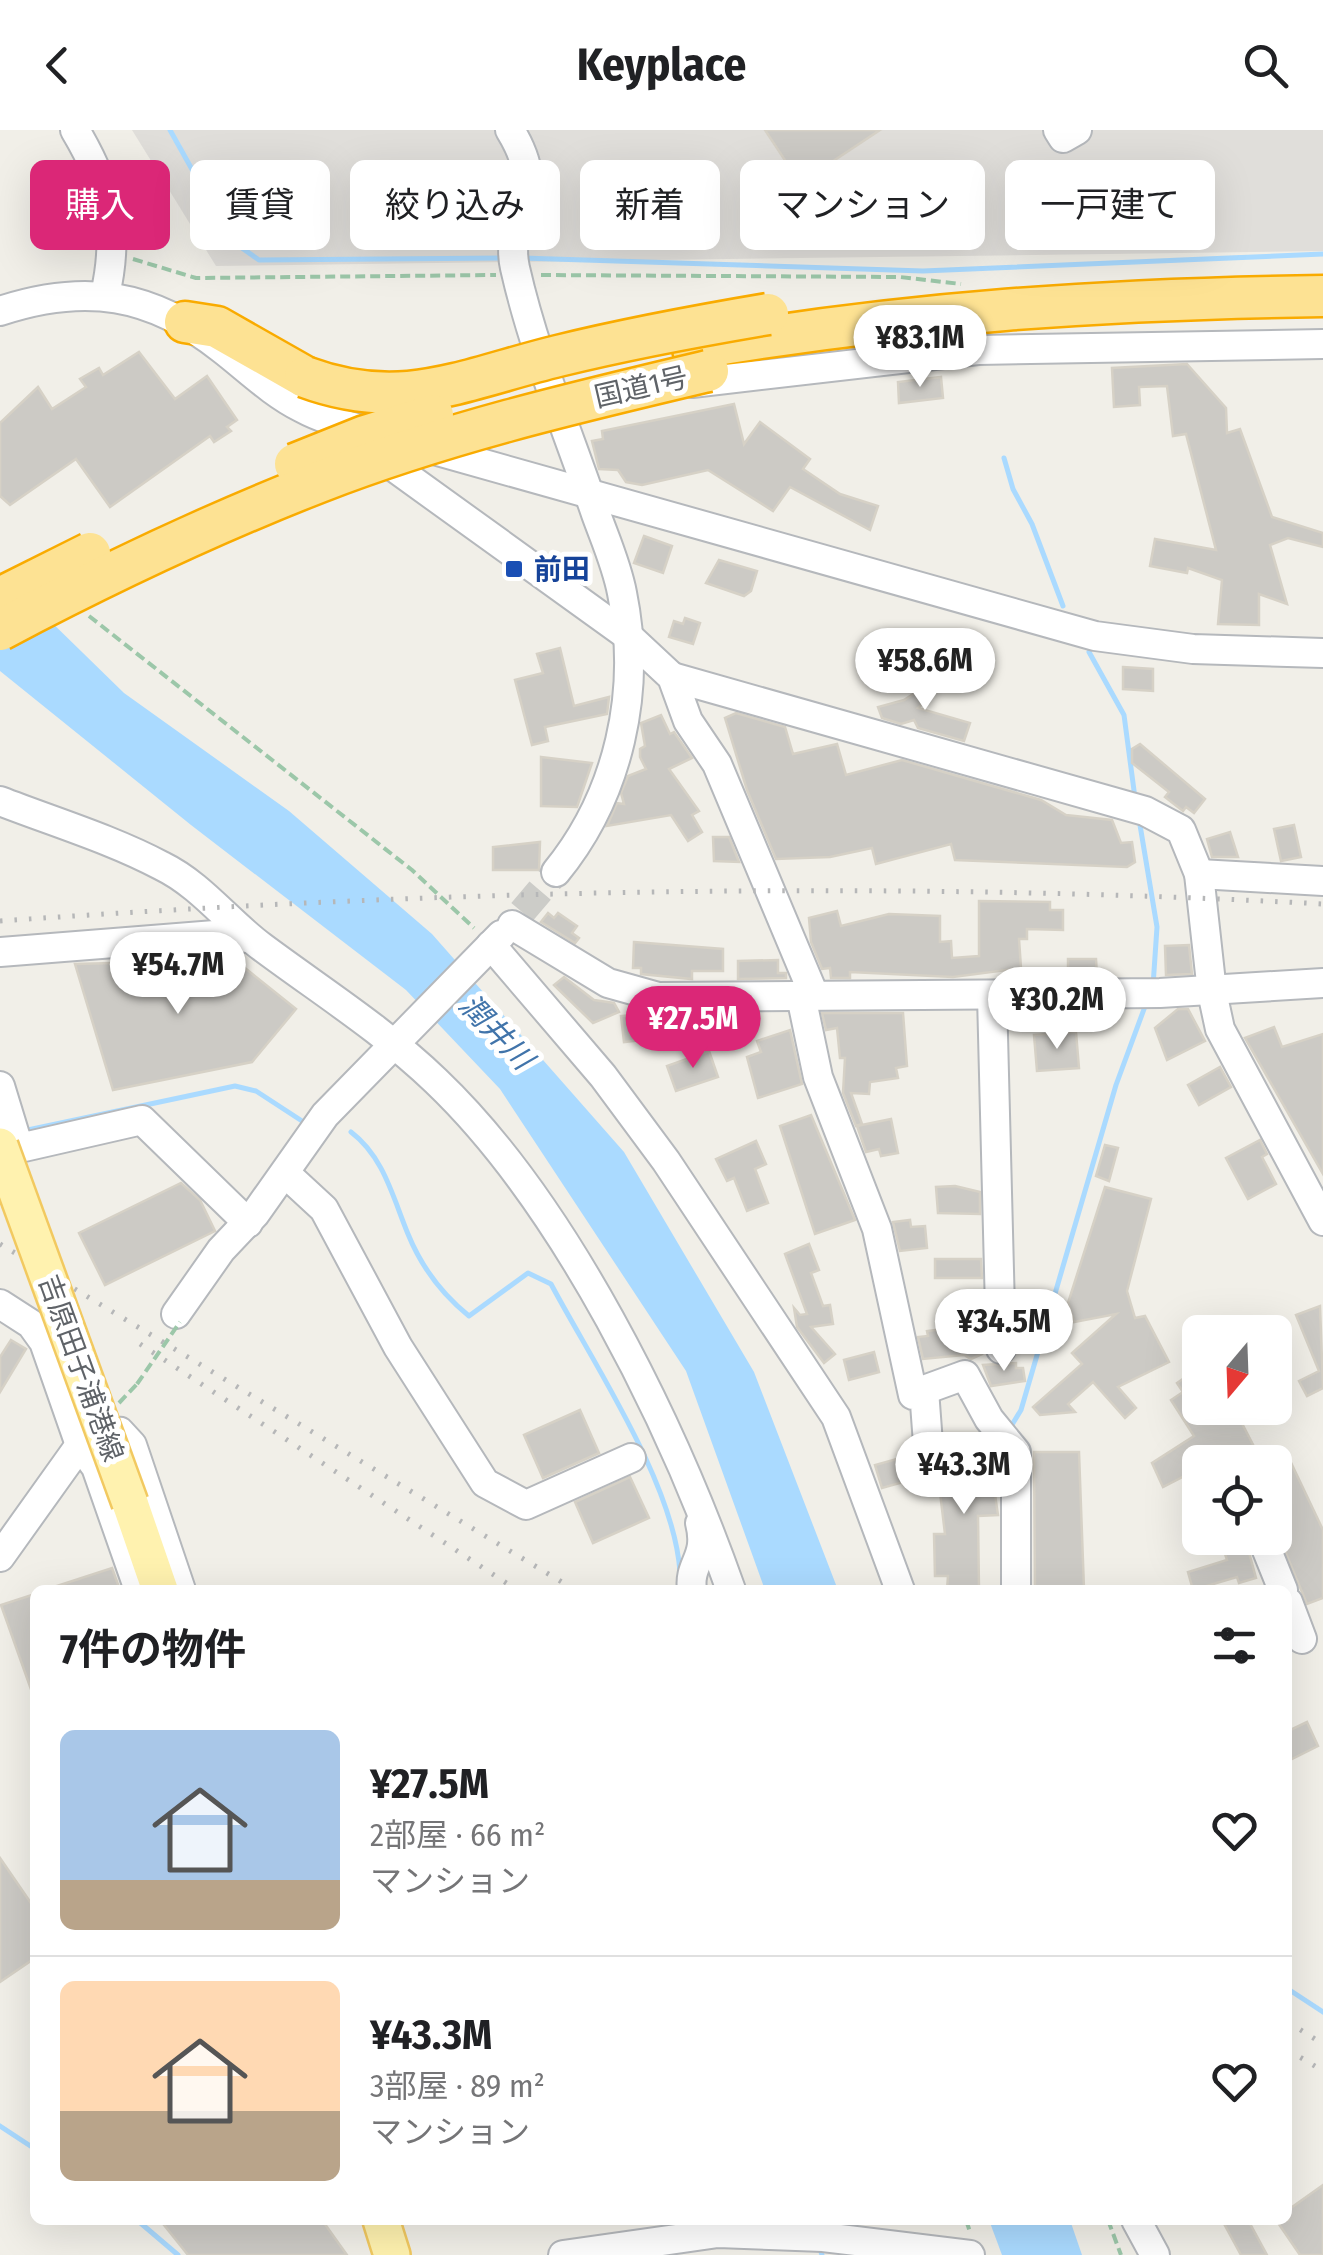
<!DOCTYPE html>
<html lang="ja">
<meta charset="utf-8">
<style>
:root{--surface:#fff;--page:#f2f2f2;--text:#202124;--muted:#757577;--line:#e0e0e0;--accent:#db2777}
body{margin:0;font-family:"Fira Sans Condensed","Noto Sans JP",sans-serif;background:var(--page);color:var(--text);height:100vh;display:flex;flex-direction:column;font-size:38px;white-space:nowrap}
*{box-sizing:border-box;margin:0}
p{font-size:32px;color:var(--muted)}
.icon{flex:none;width:55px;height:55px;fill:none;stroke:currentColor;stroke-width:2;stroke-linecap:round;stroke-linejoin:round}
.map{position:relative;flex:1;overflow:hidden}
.panel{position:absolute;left:30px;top:1455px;width:1262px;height:640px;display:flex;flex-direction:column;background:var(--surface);border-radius:15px;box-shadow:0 10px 40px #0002}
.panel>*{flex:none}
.banner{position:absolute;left:30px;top:30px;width:1265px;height:90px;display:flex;gap:20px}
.needle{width:65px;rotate:199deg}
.buttons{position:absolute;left:1182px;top:1185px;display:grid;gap:20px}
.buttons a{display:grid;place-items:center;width:110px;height:110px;border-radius:15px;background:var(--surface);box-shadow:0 10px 40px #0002;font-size:50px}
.price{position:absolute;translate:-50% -85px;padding:0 22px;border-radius:35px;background:#fff;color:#222;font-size:32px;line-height:65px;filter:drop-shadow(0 2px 5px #0008)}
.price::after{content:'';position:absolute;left:50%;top:60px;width:30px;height:22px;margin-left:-15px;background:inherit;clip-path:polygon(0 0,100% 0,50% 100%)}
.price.on{background:var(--accent);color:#fff}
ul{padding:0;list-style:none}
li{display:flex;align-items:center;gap:30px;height:250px;padding:0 30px}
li+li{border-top:2px solid var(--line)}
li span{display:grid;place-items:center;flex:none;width:280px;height:200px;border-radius:15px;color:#555}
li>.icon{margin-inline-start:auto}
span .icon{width:120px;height:120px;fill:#fffc;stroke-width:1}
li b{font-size:42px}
h2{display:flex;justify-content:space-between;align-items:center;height:120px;padding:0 30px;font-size:42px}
.chip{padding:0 35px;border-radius:15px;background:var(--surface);box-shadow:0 10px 40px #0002;font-size:35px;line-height:90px}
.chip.on{background:var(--accent);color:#fff}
header{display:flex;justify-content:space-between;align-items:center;height:130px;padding:0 30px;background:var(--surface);font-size:45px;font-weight:700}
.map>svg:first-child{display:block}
.industrial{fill:#e0deda}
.water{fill:#aadaff}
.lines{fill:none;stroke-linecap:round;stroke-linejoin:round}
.stream{stroke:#aadaff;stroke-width:5}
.building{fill:#cccac5;stroke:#d6d1c6;stroke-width:2.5}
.minor-tunnel{stroke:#ccccc8;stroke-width:28;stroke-dasharray:28 14;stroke-linecap:butt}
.minor-casing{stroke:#b5b8bc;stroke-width:32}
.major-casing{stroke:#f2c960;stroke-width:40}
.highway-casing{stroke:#f9ab00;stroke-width:45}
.path{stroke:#9cc7a9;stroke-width:4;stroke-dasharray:10 5;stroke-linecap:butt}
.minor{stroke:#fff;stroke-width:28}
.major{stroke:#fff2af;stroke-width:35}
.highway{stroke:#fde293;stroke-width:40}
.rail{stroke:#b6b7b8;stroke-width:5;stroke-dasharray:2.5 12;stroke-linecap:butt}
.major-bridge-casing{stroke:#f2c960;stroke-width:40;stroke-linecap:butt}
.highway-bridge-casing{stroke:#f9ab00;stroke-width:45;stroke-linecap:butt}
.path-bridge{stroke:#9cc7a9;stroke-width:4;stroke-dasharray:10 5;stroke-linecap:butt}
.major-bridge{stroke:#fff2af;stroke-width:35}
.highway-bridge{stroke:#fde293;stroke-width:40}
.transit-dot{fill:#1a4fb4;stroke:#fff;stroke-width:4}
.labels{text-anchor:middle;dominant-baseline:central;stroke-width:10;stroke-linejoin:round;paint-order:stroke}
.street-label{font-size:28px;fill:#5f6368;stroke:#fff}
.transit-label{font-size:28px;font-weight:bold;fill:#164399;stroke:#fff;text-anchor:start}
.water-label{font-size:30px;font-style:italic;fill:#4174aa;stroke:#fff}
</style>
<header><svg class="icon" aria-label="back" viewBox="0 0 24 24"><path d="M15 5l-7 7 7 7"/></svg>Keyplace<svg class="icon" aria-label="search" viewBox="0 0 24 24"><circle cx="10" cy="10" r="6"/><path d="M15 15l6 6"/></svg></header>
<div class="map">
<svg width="1323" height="2125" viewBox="0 0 1323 2125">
<rect width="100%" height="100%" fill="#f1efe8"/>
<path class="industrial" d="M132 0H1323V121L216 136Z"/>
<g class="water">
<path d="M0 442 124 563 289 681 432 804 624 1022 754 1242 838 1460H765L686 1241 500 959 406 860 191 695 0 541Z"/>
<path d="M989 2090H1070L1082 2125H1002Z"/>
</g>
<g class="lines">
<g class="stream">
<path d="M170 0 232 111 259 130 506 128"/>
<path d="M522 128 923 141 1323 124"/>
<path d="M1004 328 1013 359 1032 394 1063 476"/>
<path d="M1089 522 1124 585 1135 668"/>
<path d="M1139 689 1157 797 1153 856"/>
<path d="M23 1001 235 956 256 961 302 991"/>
<path d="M351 1002C384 1027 393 1068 408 1104 421 1136 443 1165 469 1186L528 1143 551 1154C593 1233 674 1353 680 1442"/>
<path d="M1010 1298 1021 1280 1116 955 1147 871"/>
<path d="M1288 1859 1323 1882"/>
<path d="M0 1996 35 2019"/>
<path d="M137 2090 178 2125"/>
<path d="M806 2090V2091"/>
<path d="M821 2122 822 2125"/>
</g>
</g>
<g class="building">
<path d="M765 0H880L800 53Z"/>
<path d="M139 222 175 269 207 246 237 290 227 297 231 301 214 312 210 306 110 377 76 329 10 375 0 366V293L38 257 52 279 86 257 80 249 99 238 103 245Z"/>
<path d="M1187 234 1226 278 1227 303 1240 299 1272 387 1323 403V417L1288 408 1270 415 1287 474 1259 464V495L1218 494 1222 450 1188 438 1187 443 1150 436 1155 409 1216 420 1186 304 1173 306 1167 256 1139 257 1140 275 1114 277 1112 238Z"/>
<path d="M941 247 943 268 899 273 898 252Z"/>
<path d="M734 274 744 314 760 292 810 329 803 339 840 364 878 376 870 400 790 357 773 381 708 340 642 355 626 352 618 340 599 339 592 311 603 309 602 301Z"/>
<path d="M644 406 672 416 663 443 634 433Z"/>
<path d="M719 430 757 441 751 461 744 466 706 453Z"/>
<path d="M685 488 700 493 693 514 669 507 674 491 683 494Z"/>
<path d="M560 518 574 576 609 567 607 584 545 597 548 611 532 615 515 550 543 543 537 524Z"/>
<path d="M1123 537 1153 539V561L1123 559Z"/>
<path d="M944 544 949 551 918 578 970 593 964 611 918 598 914 590 901 594 882 588 878 577 904 570Z"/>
<path d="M736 583 785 597 793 624 837 614 846 645 902 630 1041 670 1066 685 1112 690 1121 713 1132 712 1135 732 1127 737 955 730 951 714 876 734 872 718 830 727 776 729 747 660 725 588Z"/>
<path d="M661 585 670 604 674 602 692 628 669 639 699 681 692 685 702 702 688 711 671 685 607 696 617 673 624 674 621 663 628 646 646 639 640 627V619L645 616 641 593Z"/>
<path d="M1140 614 1205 669 1194 683 1186 677 1183 681 1165 667 1169 662 1132 633V619Z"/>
<path d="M541 627 592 633 577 677 541 676Z"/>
<path d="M1294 695 1301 727 1281 731 1274 699Z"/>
<path d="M1230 702 1238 727H1212L1207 709Z"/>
<path d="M713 707H729L739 732 714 731Z"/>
<path d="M540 712 539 740H493V717Z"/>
<path d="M979 771 1050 772V780H1063V800L1027 799V809H1019L1021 838 953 847 850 842V848H831L830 838 822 839 811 812 809 788 837 781 841 796 889 784 940 786V812L951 811 952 828 979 826Z"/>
<path d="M548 783 554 788 558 783 577 796 572 803 579 808 575 813 541 792Z"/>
<path d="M634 812 723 819V841H692V849L641 844V838H633Z"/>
<path d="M1189 815 1192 844 1166 845 1165 816Z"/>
<path d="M1068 829H1096L1097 845 1068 846Z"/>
<path d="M235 830 296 879 252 932 113 960 75 834Z"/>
<path d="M778 830V843H786V848L738 849V831Z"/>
<path d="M564 847 594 870 614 873 619 882 593 893 554 855Z"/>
<path d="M1178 879H1188L1205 911 1167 930 1155 898Z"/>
<path d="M650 883 657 884 660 908 624 912 621 886Z"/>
<path d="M822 883H903L907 936 896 938 898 948 870 952 869 964 851 963 862 994 856 996 843 963 845 928H840L837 898 826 900Z"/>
<path d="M1274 897 1282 917 1323 904V1044L1245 908Z"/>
<path d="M790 900 802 954 758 968 747 927 761 922 757 911Z"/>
<path d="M1076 902 1079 938 1037 941 1034 905Z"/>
<path d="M709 921 718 947 676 961 667 936Z"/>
<path d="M1220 937 1231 957 1199 975 1188 955Z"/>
<path d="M811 985 855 1090 815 1104 780 996Z"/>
<path d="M891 989 898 1023 881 1026 879 1019 866 1022 857 996Z"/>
<path d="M1260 1010 1267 1024 1262 1027 1276 1054 1248 1069 1226 1028Z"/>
<path d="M756 1011 766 1034 755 1039 768 1073 747 1081 734 1048 727 1051 716 1029Z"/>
<path d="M1105 1015 1118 1018 1109 1051 1096 1046Z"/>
<path d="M181 1053 200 1070 215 1101 105 1155 79 1103Z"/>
<path d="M955 1056 980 1062V1084L938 1083 936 1057Z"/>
<path d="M1105 1057 1151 1069 1127 1161 1135 1188 1145 1186 1169 1232 1118 1257 1136 1278 1125 1288 1093 1252 1068 1274 1075 1282 1040 1285 1033 1277 1082 1234 1072 1223 1116 1184 1074 1192 1068 1173Z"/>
<path d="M910 1090 911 1097 925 1096 927 1118 900 1121 893 1092Z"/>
<path d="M809 1114 819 1140 811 1143 823 1176 830 1175 833 1194 811 1197 835 1224 824 1233 797 1197 794 1178 800 1185 807 1184 785 1124Z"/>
<path d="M935 1129H981L982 1148H935Z"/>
<path d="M1320 1176 1323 1258 1307 1266 1299 1251 1319 1241 1296 1185Z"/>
<path d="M952 1198 954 1214 975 1206 982 1224 971 1229 964 1225 923 1229 918 1207 928 1206 927 1201Z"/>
<path d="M11 1210 26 1219 0 1262V1227Z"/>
<path d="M874 1222 879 1242 849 1250 844 1230Z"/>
<path d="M1016 1233V1238H1023L1025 1251 991 1256 983 1235Z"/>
<path d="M1200 1237V1278H1234L1262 1332H1192L1196 1340 1163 1357 1152 1333 1194 1306 1171 1270 1183 1262 1177 1253Z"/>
<path d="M580 1280 599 1323 543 1348 524 1305Z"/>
<path d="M988 1315 998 1385 978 1386 979 1460H947L948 1446H935L934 1404H945L939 1354 949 1353 947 1323Z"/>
<path d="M1285 1320 1323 1400V1468L1307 1474 1275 1397V1326Z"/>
<path d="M1034 1322H1079L1084 1459 1035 1460Z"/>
<path d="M911 1325 918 1348 882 1358 875 1335Z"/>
<path d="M630 1347 649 1388 593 1413 575 1372Z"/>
<path d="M1220 1408H1245L1256 1448 1239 1453 1237 1447 1193 1460 1188 1442 1227 1430Z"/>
<path d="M112 1438 120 1460H54V1457Z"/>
<path d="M35 1464V1564L33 1565 1 1475Z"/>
<path d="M1307 1592 1318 1616 1288 1631V1601Z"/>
<path d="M0 1728 35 1779V1828L0 1852Z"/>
<path d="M1323 2055V2125H1300L1276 2090H1288V2080Z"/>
<path d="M160 2090H322L347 2125H188Z"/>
<path d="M1222 2090H1248L1267 2125H1241Z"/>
</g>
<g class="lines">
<path class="minor-tunnel" d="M522 782 556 742"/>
<defs>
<g id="minor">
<path d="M75 0C109 57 120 100 105 165"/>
<path d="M510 0C553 70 503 85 515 138 534 222 568 302 596 384 605 409 617 436 622 463 642 561 619 665 556 742"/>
<path d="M1058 0 1063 8 1077 0"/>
<path d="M0 181C85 153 151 163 222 219 248 239 272 263 302 278 324 290 350 296 374 303"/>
<path d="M692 253 978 220 1323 214"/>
<path d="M420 316 1095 506 1193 519 1323 523"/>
<path d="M373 322 628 506 672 547 688 591 717 634 814 865"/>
<path d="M672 547 1145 681 1181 700 1199 744 1212 862 1220 899 1323 1091"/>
<path d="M0 671C54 692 111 709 162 736 201 755 228 792 262 817 321 861 383 900 436 951 565 1074 672 1293 731 1460"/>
<path d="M1199 744 1323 751"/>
<path d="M512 795 608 853 658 867 1160 863 1323 853"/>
<path d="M491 815 603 946 666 1031 836 1287 900 1460"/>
<path d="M0 822 215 805 249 808"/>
<path d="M801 866 818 947 877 1099 913 1265 924 1260 929 1327"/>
<path d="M992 866 1001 1219"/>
<path d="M0 956 18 1015 24 1017 142 990 248 1093"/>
<path d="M285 1043 324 1079 398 1217 485 1353 526 1375 631 1328"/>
<path d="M0 1174 31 1194 44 1212 80 1315 96 1337 139 1460"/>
<path d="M176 1184 221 1120 255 1084 325 985 501 805"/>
<path d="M924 1260 965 1245 989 1289 1016 1322V1460"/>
<path d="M1262 1408 1283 1460"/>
<path d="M0 1427 80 1315 120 1302 132 1315 181 1460"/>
<path d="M692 1460C688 1433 709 1428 700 1393"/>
<path d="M1288 1472 1302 1509"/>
<path d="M1136 2090 1155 2125"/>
<path d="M563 2125 718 2103 823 2107 970 2125"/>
</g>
<g id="major">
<path d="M130 1373 160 1460"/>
<path d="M381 2090 392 2125"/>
</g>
<g id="highway">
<path d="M185 192 217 197 305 247"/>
<path d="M693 219C908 182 1105 169 1323 166"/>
</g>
</defs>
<use href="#minor" class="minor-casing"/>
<use href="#major" class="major-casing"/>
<use href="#highway" class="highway-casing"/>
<g class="path">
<path d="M133 129 196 148 496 145"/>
<path d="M541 145 900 147 961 154"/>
<path d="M89 486 412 740 474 798"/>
<path d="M119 1273 137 1254"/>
<path d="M966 2090 970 2102"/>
<path d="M1108 2090 1121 2125"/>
</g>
<use href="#minor" class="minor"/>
<use href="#major" class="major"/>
<use href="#highway" class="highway"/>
<g class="rail">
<path d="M0 791C440 760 882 750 1323 774"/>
<path d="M0 1114 575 1460"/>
<path d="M140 1214 517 1460"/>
<path d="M1288 1892 1323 1914"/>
<path d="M1288 1920 1323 1941"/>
</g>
<defs>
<path id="major-bridge" d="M0 1016 130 1373"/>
<g id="highway-bridge">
<path d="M305 247C402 283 464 249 558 226 627 209 697 196 768 184"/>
<path d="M295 334 365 306 433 285"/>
<path d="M0 468 90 423"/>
<path d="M0 500C104 445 209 395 319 352 445 303 577 272 708 241"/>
</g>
</defs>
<use href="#major-bridge" class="major-bridge-casing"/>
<use href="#highway-bridge" class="highway-bridge-casing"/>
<path class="path-bridge" d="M137 1254 180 1192"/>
<use href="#major-bridge" class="major-bridge"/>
<use href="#highway-bridge" class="highway-bridge"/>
</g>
<rect class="transit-dot" x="504" y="429" width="20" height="20" rx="5"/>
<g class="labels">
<g class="street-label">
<text transform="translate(641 257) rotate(-13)">国道1号</text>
<text transform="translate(81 1238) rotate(70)">吉原田子浦港線</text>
</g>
<g class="transit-label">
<text x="534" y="439">前田</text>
</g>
<g class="water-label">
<text transform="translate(496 902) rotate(46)">潤井川</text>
</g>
</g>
</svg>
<div class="buttons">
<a><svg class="needle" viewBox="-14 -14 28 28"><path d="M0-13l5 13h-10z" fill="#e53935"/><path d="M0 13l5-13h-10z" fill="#757577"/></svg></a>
<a><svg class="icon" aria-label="locate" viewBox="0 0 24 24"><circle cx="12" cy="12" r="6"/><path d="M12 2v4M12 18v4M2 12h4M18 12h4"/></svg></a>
</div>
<b class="price" style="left:920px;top:260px">¥83.1M</b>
<b class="price" style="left:925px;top:583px">¥58.6M</b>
<b class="price" style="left:178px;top:887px">¥54.7M</b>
<b class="price" style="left:1057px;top:922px">¥30.2M</b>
<b class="price on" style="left:693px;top:941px">¥27.5M</b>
<b class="price" style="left:1004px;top:1244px">¥34.5M</b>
<b class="price" style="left:964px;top:1387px">¥43.3M</b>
<div class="banner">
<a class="chip on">購入</a>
<a class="chip">賃貸</a>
<a class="chip">絞り込み</a>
<a class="chip">新着</a>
<a class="chip">マンション</a>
<a class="chip">一戸建て</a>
</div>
<section class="panel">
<h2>7件の物件<svg class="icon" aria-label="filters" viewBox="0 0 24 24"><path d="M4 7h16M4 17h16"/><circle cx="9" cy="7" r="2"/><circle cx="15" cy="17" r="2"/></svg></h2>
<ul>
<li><span style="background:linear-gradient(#a9c7e8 75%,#b9a48a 0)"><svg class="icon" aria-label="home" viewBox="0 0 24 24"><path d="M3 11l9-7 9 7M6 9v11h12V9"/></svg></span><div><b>¥27.5M</b><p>2部屋 · 66 m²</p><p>マンション</p></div><svg class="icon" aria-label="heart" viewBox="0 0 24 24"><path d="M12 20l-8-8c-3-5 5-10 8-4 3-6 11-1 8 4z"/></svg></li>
<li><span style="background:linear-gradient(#ffd9b3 65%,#b9a48a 0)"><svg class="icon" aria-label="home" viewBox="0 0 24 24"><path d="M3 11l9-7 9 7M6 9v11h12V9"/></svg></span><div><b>¥43.3M</b><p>3部屋 · 89 m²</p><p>マンション</p></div><svg class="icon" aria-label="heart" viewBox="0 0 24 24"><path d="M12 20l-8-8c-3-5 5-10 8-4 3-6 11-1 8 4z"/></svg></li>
</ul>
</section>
</div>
